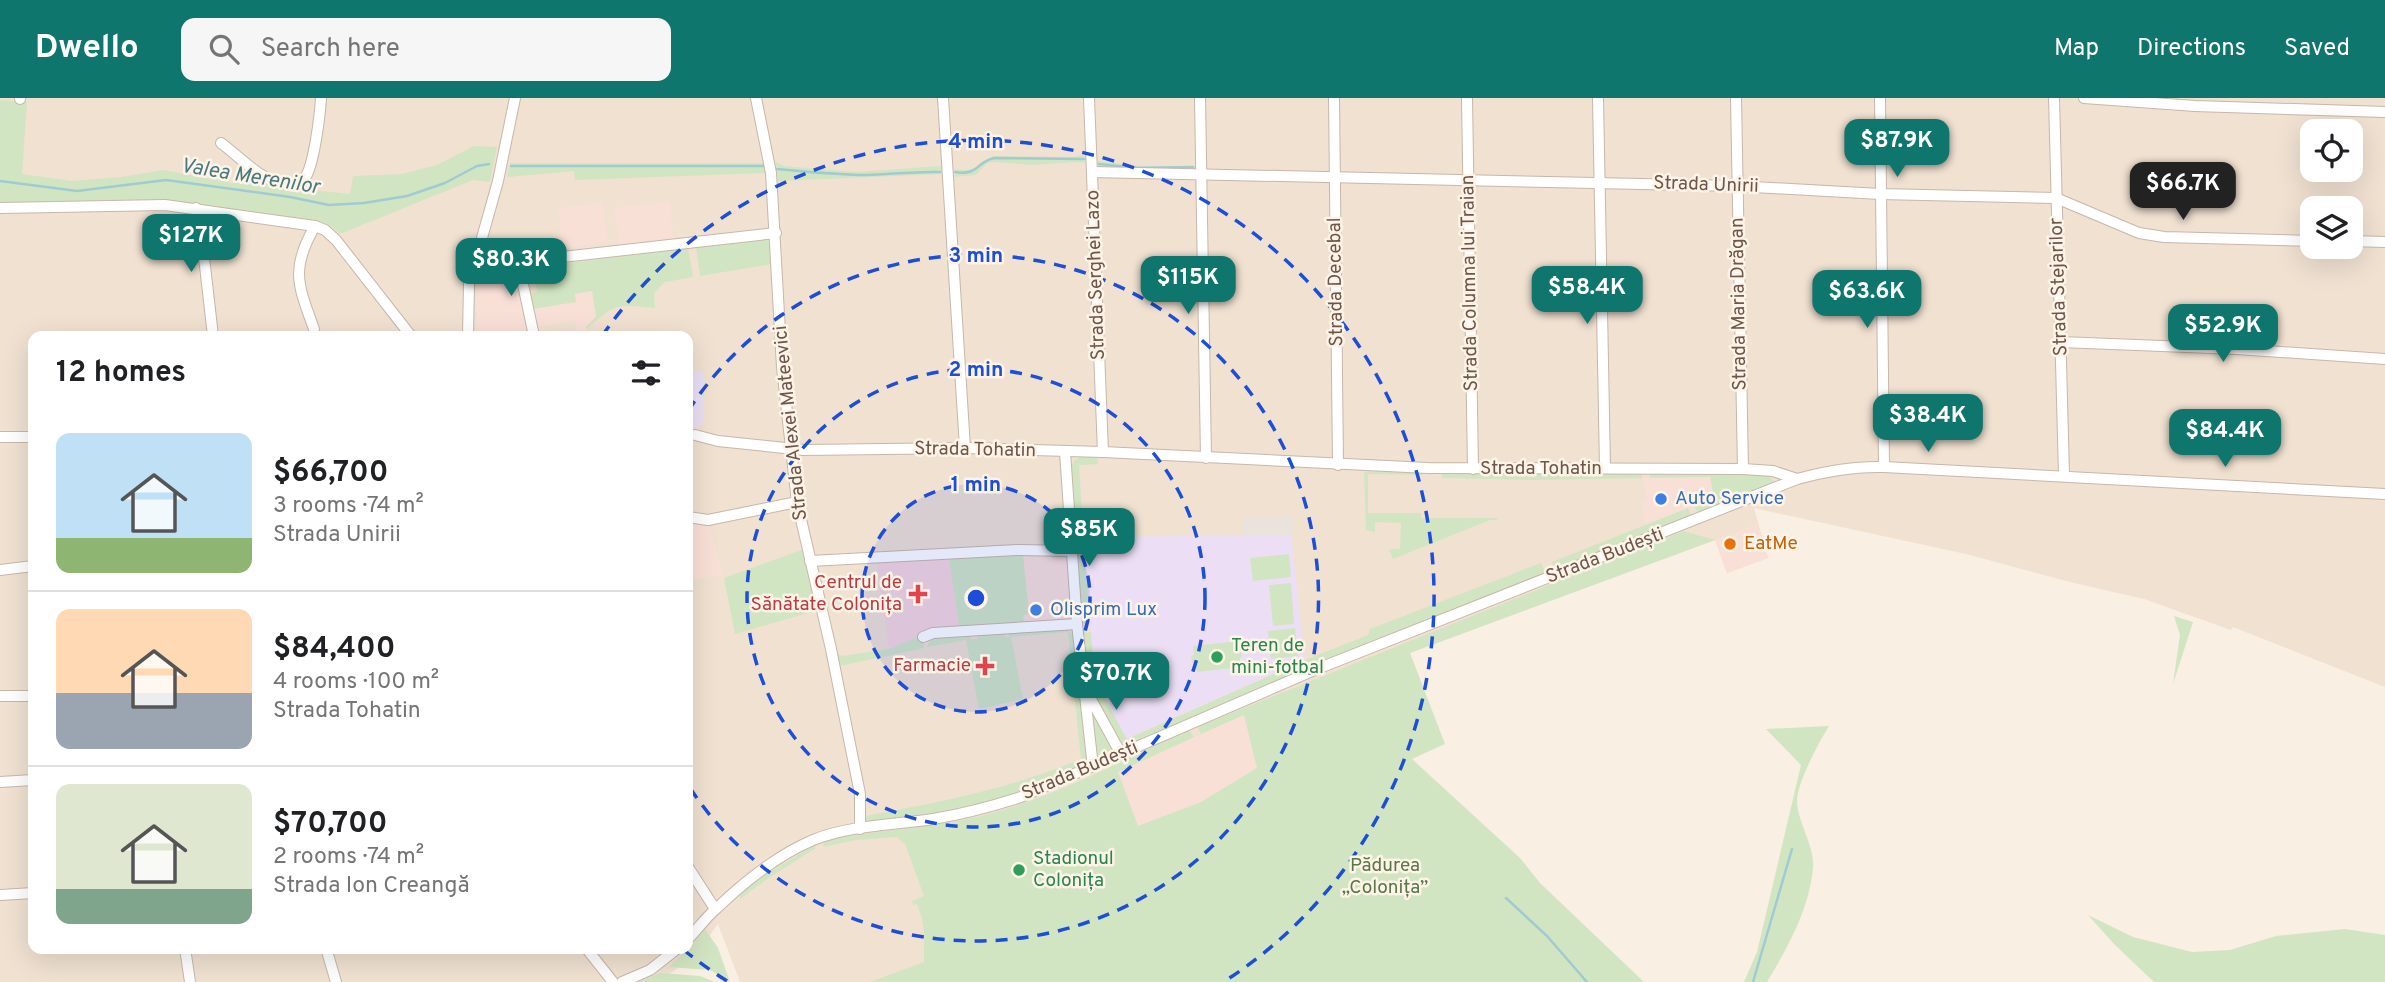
<!DOCTYPE html>
<meta charset="utf-8">
<style>
:root{--surface:#fff;--page:#f6f6f6;--text:#202124;--muted:#757577;--line:#e0e0e0;--accent:#0f766e}
body{margin:0;font-family:Overpass,sans-serif;background:var(--page);color:var(--text);height:100vh;display:flex;flex-direction:column;font-size:26px;white-space:nowrap}
*{box-sizing:border-box;margin:0}
p{font-size:23px;color:var(--muted)}
.icon{flex:none;width:38px;height:38px;fill:none;stroke:currentColor;stroke-width:2;stroke-linecap:round;stroke-linejoin:round}
.map{position:relative;flex:1;overflow:hidden}
.drawer{position:absolute;left:28px;top:233px;width:665px;height:623px;display:flex;flex-direction:column;background:var(--surface);border-radius:14px;box-shadow:0 7px 28px #0002}
.drawer>*{flex:none}
.buttons{position:absolute;left:2300px;top:21px;display:grid;gap:14px}
.buttons a{display:grid;place-items:center;width:63px;height:63px;border-radius:14px;background:var(--surface);box-shadow:0 7px 28px #0002;font-size:35px}
.price{position:absolute;translate:-50% -60px;padding:0 16px;border-radius:14px;background:var(--accent);color:#fff;font-size:23px;line-height:46px;filter:drop-shadow(0 2px 4px #0008)}
.price::after{content:'';position:absolute;left:50%;top:42px;width:21px;height:16px;margin-left:-10px;background:inherit;clip-path:polygon(0 0,100% 0,50% 100%)}
.price.on{background:#222;color:#fff}
ul{padding:0;list-style:none}
li{display:flex;align-items:center;gap:21px;height:175px;padding:0 28px}
li+li{border-top:2px solid var(--line)}
li span{display:grid;place-items:center;flex:none;width:196px;height:140px;border-radius:14px;color:#555}
li>.icon{margin-inline-start:auto}
span .icon{width:84px;height:84px;fill:#fffc;stroke-width:1}
li b{font-size:30px}
h2{display:flex;justify-content:space-between;align-items:center;height:84px;padding:0 28px;font-size:30px}
header{display:flex;align-items:center;gap:42px;box-sizing:border-box;height:98px;padding:0 35px;background:var(--accent);color:#fff}
header strong{font-size:33px}
nav{display:flex;gap:38px;margin-inline-start:auto;font-size:24px}
.search{width:490px;height:63px;background:var(--page);display:flex;align-items:center;gap:18px;box-sizing:border-box;padding:0 24px;border-radius:14px;color:var(--muted);font-size:26px}
.map>svg:first-child{display:block}
.residential{fill:#f0e1d1;fill-rule:evenodd}
.commercial{fill:#f9e0d7}
.industrial{fill:#e9e2dd}
.education{fill:#ecdff5}
.medical{fill:#f6d6db}
.green{fill:#d2e5c2}
.lines{fill:none;stroke-linecap:round;stroke-linejoin:round}
.stream{stroke:#a0cbd1;stroke-width:2.5}
.minor-casing{stroke:#c8b7aa;stroke-width:12}
.minor{stroke:#fff;stroke-width:10}
.ring{fill:none;stroke:#1d4ed8;stroke-width:3.5;stroke-dasharray:12 9}
.shop-dot{fill:#3f7fe0;stroke:#fdf4e7;stroke-width:2.5}
.food-dot{fill:#e8710a;stroke:#fdf4e7;stroke-width:2.5}
.health-dot{fill:#e0444e;stroke:#fdf4e7;stroke-width:2.5}
.leisure-dot{fill:#2e9e5b;stroke:#fdf4e7;stroke-width:2.5}
.labels{text-anchor:middle;dominant-baseline:central;stroke-width:5;stroke-linejoin:round;paint-order:stroke}
.street-label{font-size:19px;fill:#6e564b;stroke:#fdf4e7}
.shop-label{font-size:19px;fill:#366cbe;stroke:#fdf4e7;text-anchor:start}
.food-label{font-size:19px;fill:#c56008;stroke:#fdf4e7;text-anchor:start}
.health-label{font-size:19px;fill:#be3a42;stroke:#fdf4e7;text-anchor:end}
.leisure-label{font-size:19px;fill:#27864d;stroke:#fdf4e7;text-anchor:start}
.park-label{font-size:19px;fill:#587848;stroke:#fdf4e7}
.water-label{font-size:21px;font-style:italic;fill:#487880;stroke:#fdf4e7}
.centre{fill:#1d4ed8;stroke:#fdf4e7;stroke-width:3.5}
.ring-label{font-size:21px;text-anchor:middle;font-weight:bold;fill:#1d4ed8;stroke:#fdf4e7;stroke-width:5;stroke-linejoin:round;paint-order:stroke}
</style>
<header>
<strong>Dwello</strong>
<div class="search"><svg class="icon" aria-label="search" viewBox="0 0 24 24"><circle cx="10" cy="10" r="6"/><path d="M15 15l6 6"/></svg>Search here</div>
<nav><a>Map</a><a>Directions</a><a>Saved</a></nav>
</header>
<div class="map">
<svg width="2385" height="884" viewBox="0 0 2385 884">
<rect width="100%" height="100%" fill="#f9efe2"/>
<path class="residential" d="M0 0H2385V589L2233 529 2231 532 2144 501 2070 484 1966 456 1754 410 1768 460 1727 475 1715 442 1410 555 1281 681 923 865 869 884H740L718 826 704 845 682 867 658 884H0ZM2312 33H2350V72H2312ZM2312 110H2350V149H2312ZM33 238H688V850H33Z"/>
<g class="commercial">
<path d="M669 103 674 142 619 148 614 110Z"/>
<path d="M602 104 608 143 561 151 559 110Z"/>
<path d="M513 165 525 212 523 216 528 232 515 235 514 238H477L478 173Z"/>
<path d="M593 185 596 219 586 228 587 231 578 237 575 222 536 229 529 196Z"/>
<path d="M1710 378 1714 400 1646 427 1642 405 1647 403 1642 380Z"/>
<path d="M688 422 709 427 723 476 688 483Z"/>
<path d="M1757 426 1768 460 1727 475 1715 442Z"/>
<path d="M1068 455 1072 517 1061 524 1024 525 1023 517 1029 516 1023 457Z"/>
<path d="M1244 617 1257 670 1201 704 1138 728 1118 674Z"/>
</g>
<path class="industrial" d="M1294 418V437H1244V420Z"/>
<g class="education">
<path d="M688 272 703 274V324L698 330 696 329 688 335Z"/>
<path d="M1291 437 1305 562 1126 641 1095 583 1083 439Z"/>
</g>
<path class="medical" d="M949 461 959 526 964 530 923 537 889 551 877 465Z"/>
<g class="green">
<path d="M0 2 27 4 22 76 72 83 121 79 164 72 233 85 239 68 266 83 283 89 350 96 353 78 402 76 437 67 474 48 497 49 490 84 473 82 340 136 331 128 313 124 175 103 0 107Z"/>
<path d="M1083 57 1085 65 1075 64 1033 67 994 64 987 65 976 77 955 79V71C980 75 974 65 994 58L1073 59Z"/>
<path d="M1098 63 1141 68H1196V73H1106L1098 68Z"/>
<path d="M776 64 784 68 856 74 941 68 942 76 778 83Z"/>
<path d="M510 65H764L766 75 575 82 574 73 507 79Z"/>
<path d="M765 139 770 143 772 166 700 178 696 149Z"/>
<path d="M688 149 693 179 665 184 654 195 655 210C617 207 616 204 587 231L586 229 596 219 592 193 575 196 576 204 533 211 529 196 537 194 534 170Z"/>
<path d="M1080 359H1097L1098 366 1079 367 1084 446 1075 444 1070 371 1074 363Z"/>
<path d="M1369 373 1422 375V377L1368 376V415H1421V420H1497V422H1490L1393 461 1389 451H1400L1401 425 1375 424V434L1366 432 1364 375Z"/>
<path d="M1442 375 1642 376V380L1534 382 1442 380Z"/>
<path d="M1742 375 1769 377 1774 384 1772 387 1698 415 1694 408 1714 400 1710 379 1650 380 1649 376Z"/>
<path d="M1688 410 1692 418 1555 472 1552 464Z"/>
<path d="M1683 433 1715 442 1410 555 1445 646 1412 661 1520 760 1540 785 1644 884H869L924 864V835L922 820 917 806 913 807 912 803 924 798 905 746 897 739 856 742 823 749 824 743C873 732 923 731 972 720 1048 703 1119 664 1189 632L1194 639 1118 674 1138 728 1201 704 1257 670 1244 617 1201 636 1197 629Z"/>
<path d="M804 451 818 512 735 536 724 480Z"/>
<path d="M1084 451 1090 525 1081 526 1076 459 1078 453Z"/>
<path d="M1289 456 1291 479 1253 483 1250 460Z"/>
<path d="M1023 457 1029 516 1023 517 1024 525 964 530 959 527 949 461Z"/>
<path d="M1541 465 1546 476 1316 565 1129 648 1119 645 1088 584 1083 535 1091 534 1095 583 1127 641 1305 562 1368 537 1370 531Z"/>
<path d="M1291 485 1294 526 1273 528 1269 487Z"/>
<path d="M2174 518 2193 524 2173 586 2180 537Z"/>
<path d="M1064 530 1074 537 1087 660 1085 668 990 704 951 713 865 725V718C938 705 1012 690 1081 661L1068 534 1011 539 1023 601 979 611 966 542 927 549 932 538 969 537 971 541H977L979 535 1004 534 1005 539H1009V534Z"/>
<path d="M1295 530 1298 558 1271 561 1268 533Z"/>
<path d="M923 537 924 550 839 568 837 555 842 558 889 551Z"/>
<path d="M1238 543 1242 559 1240 560 1241 569 1197 574 1195 565H1192L1191 558 1194 557 1193 548Z"/>
<path d="M1095 618 1113 650V653L1100 659 1096 655 1092 622Z"/>
<path d="M1829 628C1819 644 1798 683 1797 702 1797 724 1815 748 1813 770 1809 812 1788 849 1767 884H1744L1757 854 1801 667 1766 631Z"/>
<path d="M815 747 816 750 770 779 740 801V797L766 776Z"/>
<path d="M2088 817 2133 839 2192 854 2230 852 2276 838 2345 831 2385 837V884H2154L2115 847Z"/>
<path d="M705 831 718 850 730 884 710 872 669 869 692 847Z"/>
<path d="M660 875 700 878 715 884H638Z"/>
</g>
<g class="lines">
<g class="stream">
<path d="M1099 66 1137 70 1193 69"/>
<path d="M511 68H763"/>
<path d="M777 71C804 74 831 76 858 77 885 77 912 73 940 74"/>
<path d="M955 74C979 78 976 64 994 60L1084 61"/>
<path d="M0 83 77 93 166 82 290 99 329 107 364 105 407 98 445 85 477 68 489 66"/>
<path d="M1506 800 1547 838 1587 884"/>
<path d="M1753 884 1792 751"/>
</g>
<defs>
<g id="minor">
<path d="M756 0 771 75 782 269 797 404 831 551 860 696V731"/>
<path d="M943 0 965 350"/>
<path d="M1089 0 1103 354"/>
<path d="M1200 0 1206 360"/>
<path d="M1334 0 1338 367"/>
<path d="M1467 0 1473 371"/>
<path d="M1598 0 1605 370"/>
<path d="M1736 0 1743 371"/>
<path d="M1880 0 1884 369"/>
<path d="M2054 0 2064 377"/>
<path d="M2084 0 2195 8 2385 14"/>
<path d="M20 1V0"/>
<path d="M221 45C237 57 252 73 269 81 279 86 297 90 305 80 314 67 320 17 321 0"/>
<path d="M1092 74 1736 88 1880 96 2056 100 2139 135 2164 139 2312 143"/>
<path d="M0 110 165 107 315 128 325 132 336 142 411 238"/>
<path d="M196 110 205 168 213 238"/>
<path d="M2350 143 2385 144"/>
<path d="M476 159 527 163 776 135"/>
<path d="M518 163 534 238"/>
<path d="M314 231C298 187 290 171 315 128"/>
<path d="M468 238 469 186 498 83 515 0"/>
<path d="M2061 244 2237 251 2385 261"/>
<path d="M695 337 718 343 804 352 965 350 1103 354 1428 370 1743 371 1773 373 1797 381"/>
<path d="M0 339H33"/>
<path d="M1065 354 1077 526 1093 669"/>
<path d="M688 419 708 422 797 404"/>
<path d="M810 463 1017 452 1072 453"/>
<path d="M0 472 33 468"/>
<path d="M923 539 933 535 1077 526"/>
<path d="M1087 594 1121 656"/>
<path d="M0 598H33"/>
<path d="M0 684 33 682"/>
<path d="M688 769 715 811"/>
<path d="M0 797 33 795"/>
<path d="M688 841C698 831 706 819 717 810 744 784 778 757 813 742 850 727 894 727 933 721 963 716 993 708 1021 699L1317 571 1797 381C1826 373 1854 368 1884 369L2385 396"/>
<path d="M185 850 190 884"/>
<path d="M326 850 336 884"/>
<path d="M586 850 613 884"/>
<path d="M622 884 650 872 678 850"/>
</g>
</defs>
<use href="#minor" class="minor-casing"/>
<use href="#minor" class="minor"/>
</g>
<circle cx="976" cy="500" r="114" fill="#1d4ed8" fill-opacity=".12"/>
<g class="ring">
<circle cx="976" cy="500" r="114"/>
<circle cx="976" cy="500" r="229"/>
<path d="M688 313A343 343 0 1 1 688 687"/>
<path d="M727 883A457 457 0 0 1 685 853M602 238A457 457 0 1 1 1225 883"/>
</g>
<g class="shop-dot">
<circle cx="1661" cy="401" r="7"/>
<circle cx="1036" cy="512" r="7"/>
</g>
<circle class="food-dot" cx="1730" cy="446" r="7"/>
<g class="health-dot">
<path d="M914.5 485.5h7v7h7v7h-7v7h-7v-7h-7v-7h7z"/>
<path d="M981.5 557.5h7v7h7v7h-7v7h-7v-7h-7v-7h7z"/>
</g>
<g class="leisure-dot">
<circle cx="1217" cy="559" r="7"/>
<circle cx="1019" cy="772" r="7"/>
</g>
<g class="labels">
<g class="street-label">
<text transform="translate(1706 87) rotate(2)">Strada Unirii</text>
<text transform="translate(1096 177) rotate(-92)">Strada Serghei Lazo</text>
<text transform="translate(1336 184) rotate(-91)">Strada Decebal</text>
<text transform="translate(1470 185) rotate(-91)">Strada Columna lui Traian</text>
<text transform="translate(2059 189) rotate(-92)">Strada Stejarilor</text>
<text transform="translate(1739 206) rotate(-91)">Strada Maria Drăgan</text>
<text transform="translate(791 325) rotate(-96)">Strada Alexei Mateevici</text>
<text transform="translate(975 352) rotate(1)">Strada Tohatin</text>
<text x="1541" y="371">Strada Tohatin</text>
<text transform="translate(1605 458) rotate(-21)">Strada Budești</text>
<text transform="translate(1080 673) rotate(-23)">Strada Budești</text>
</g>
<g class="shop-label">
<text x="1675" y="401">Auto Service</text>
<text x="1050" y="512">Olisprim Lux</text>
</g>
<g class="food-label">
<text x="1744" y="446">EatMe</text>
</g>
<g class="health-label">
<text x="902" y="485">Centrul de<tspan x="902" dy="22">Sănătate Colonița</tspan></text>
<text x="971" y="568">Farmacie</text>
</g>
<g class="leisure-label">
<text x="1231" y="548">Teren de<tspan x="1231" dy="22">mini-fotbal</tspan></text>
<text x="1033" y="761">Stadionul<tspan x="1033" dy="22">Colonița</tspan></text>
</g>
<g class="park-label">
<text x="1385" y="768">Pădurea<tspan x="1385" dy="22">„Colonița”</tspan></text>
</g>
<g class="water-label">
<text transform="translate(250 79) rotate(9)">Valea Merenilor</text>
</g>
</g>
<circle cx="976" cy="500" r="10" class="centre"/>
<g class="ring-label">
<text x="976" y="50">4 min</text>
<text x="976" y="164">3 min</text>
<text x="976" y="278">2 min</text>
<text x="976" y="393">1 min</text>
</g>
</svg>
<div class="buttons">
<a><svg class="icon" aria-label="locate" viewBox="0 0 24 24"><circle cx="12" cy="12" r="6"/><path d="M12 2v4M12 18v4M2 12h4M18 12h4"/></svg></a>
<a><svg class="icon" aria-label="layers" viewBox="0 0 24 24"><path d="M12 4l9 5-9 5-9-5zM3 14l9 5 9-5"/></svg></a>
</div>
<b class="price" style="left:1897px;top:81px">$87.9K</b>
<b class="price on" style="left:2183px;top:124px">$66.7K</b>
<b class="price" style="left:191px;top:176px">$127K</b>
<b class="price" style="left:511px;top:200px">$80.3K</b>
<b class="price" style="left:1188px;top:218px">$115K</b>
<b class="price" style="left:1587px;top:228px">$58.4K</b>
<b class="price" style="left:1867px;top:232px">$63.6K</b>
<b class="price" style="left:2223px;top:266px">$52.9K</b>
<b class="price" style="left:1928px;top:356px">$38.4K</b>
<b class="price" style="left:2225px;top:371px">$84.4K</b>
<b class="price" style="left:1089px;top:470px">$85K</b>
<b class="price" style="left:1116px;top:614px">$70.7K</b>
<section class="drawer">
<h2>12 homes<svg class="icon" aria-label="filters" viewBox="0 0 24 24"><path d="M4 7h16M4 17h16"/><circle cx="9" cy="7" r="2"/><circle cx="15" cy="17" r="2"/></svg></h2>
<ul>
<li><span style="background:linear-gradient(#bfe0f5 75%,#8fb573 0)"><svg class="icon" aria-label="home" viewBox="0 0 24 24"><path d="M3 11l9-7 9 7M6 9v11h12V9"/></svg></span><div><b>$66,700</b><p>3 rooms · 74 m²</p><p>Strada Unirii</p></div></li>
<li><span style="background:linear-gradient(#ffd9b3 60%,#9aa5b1 0)"><svg class="icon" aria-label="home" viewBox="0 0 24 24"><path d="M3 11l9-7 9 7M6 9v11h12V9"/></svg></span><div><b>$84,400</b><p>4 rooms · 100 m²</p><p>Strada Tohatin</p></div></li>
<li><span style="background:linear-gradient(#dfe7d0 75%,#7fa58c 0)"><svg class="icon" aria-label="home" viewBox="0 0 24 24"><path d="M3 11l9-7 9 7M6 9v11h12V9"/></svg></span><div><b>$70,700</b><p>2 rooms · 74 m²</p><p>Strada Ion Creangă</p></div></li>
</ul>
</section>
</div>
